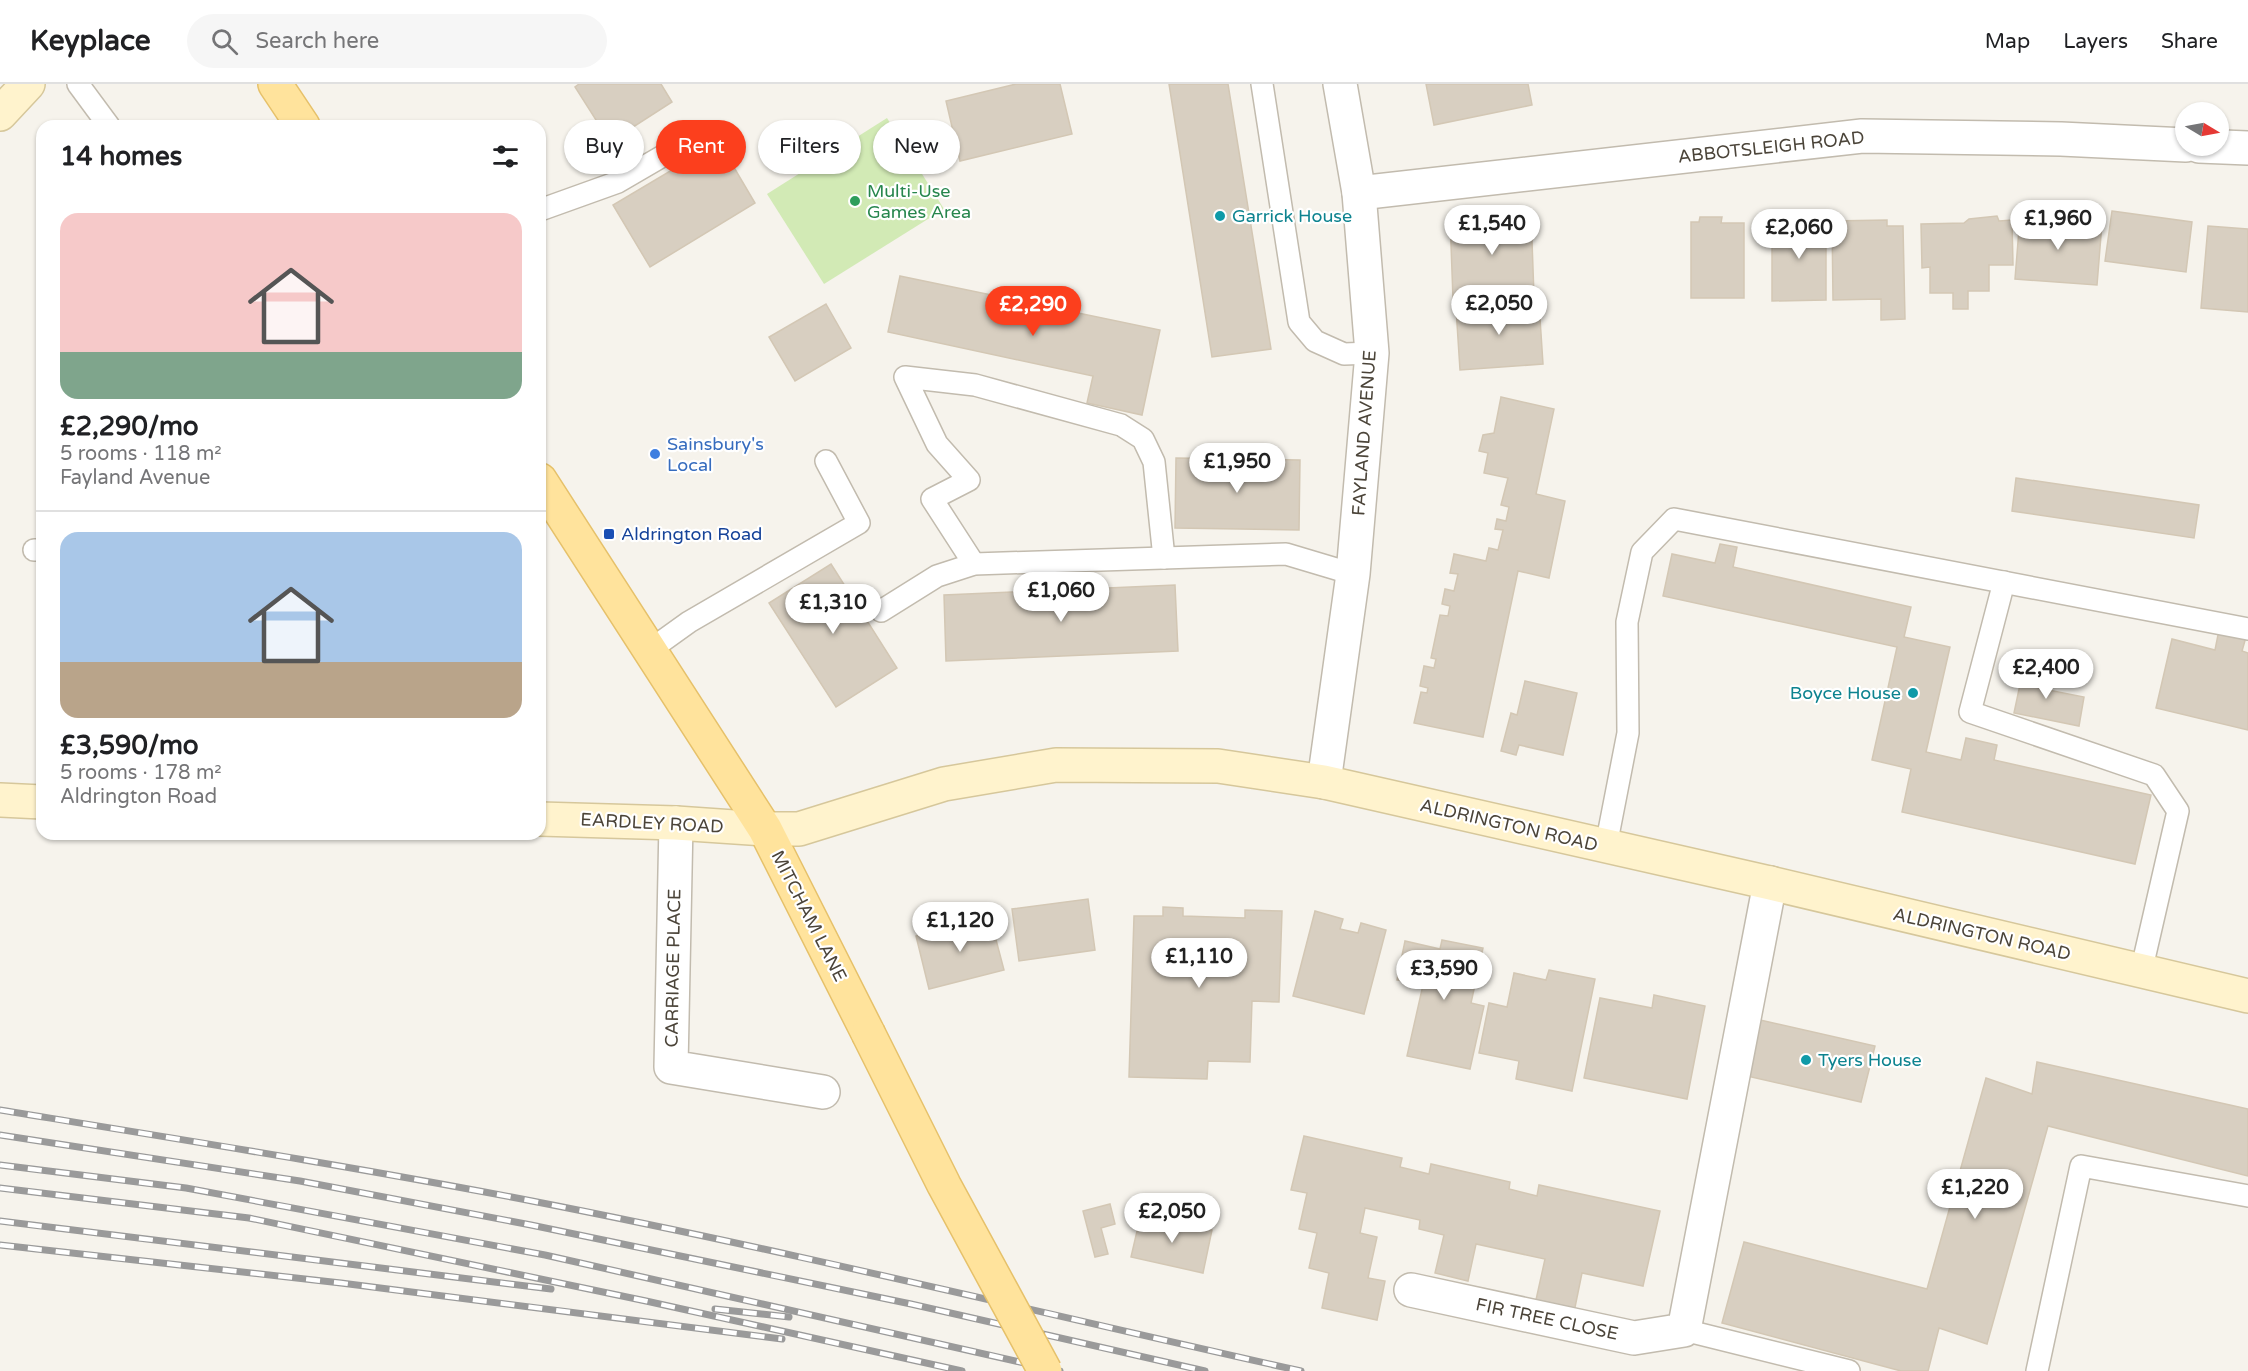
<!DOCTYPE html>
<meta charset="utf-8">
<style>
:root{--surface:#fff;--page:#f6f6f6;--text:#202124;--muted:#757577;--line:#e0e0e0;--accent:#fc3f1d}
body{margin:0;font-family:"Varela Round",sans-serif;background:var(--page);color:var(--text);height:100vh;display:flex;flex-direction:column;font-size:22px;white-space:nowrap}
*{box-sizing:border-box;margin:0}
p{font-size:20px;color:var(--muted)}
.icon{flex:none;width:33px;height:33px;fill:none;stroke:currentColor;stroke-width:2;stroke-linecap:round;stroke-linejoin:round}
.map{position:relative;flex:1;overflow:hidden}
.side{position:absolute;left:36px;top:36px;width:510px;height:720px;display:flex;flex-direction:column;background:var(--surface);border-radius:18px;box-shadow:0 2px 4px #0004}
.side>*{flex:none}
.guide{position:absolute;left:564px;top:36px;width:570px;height:54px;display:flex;gap:12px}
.needle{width:39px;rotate:100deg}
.fabs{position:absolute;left:2175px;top:18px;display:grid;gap:12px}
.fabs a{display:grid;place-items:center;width:54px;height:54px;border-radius:50%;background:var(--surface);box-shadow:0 2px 4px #0004;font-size:30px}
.price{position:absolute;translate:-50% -51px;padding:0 14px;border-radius:21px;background:#fff;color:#222;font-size:20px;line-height:39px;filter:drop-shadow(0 2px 3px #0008)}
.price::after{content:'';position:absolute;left:50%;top:36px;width:18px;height:14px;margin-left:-9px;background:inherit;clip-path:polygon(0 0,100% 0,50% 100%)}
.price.active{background:var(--accent);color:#fff}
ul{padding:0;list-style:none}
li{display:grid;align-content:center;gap:12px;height:318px;padding:0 24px}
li+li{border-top:2px solid var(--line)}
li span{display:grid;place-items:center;height:186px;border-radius:18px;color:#555}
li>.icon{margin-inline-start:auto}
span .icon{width:108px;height:108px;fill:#fffc;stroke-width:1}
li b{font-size:26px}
h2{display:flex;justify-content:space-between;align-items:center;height:72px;padding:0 24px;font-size:26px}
.pill{padding:0 21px;border-radius:27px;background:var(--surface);box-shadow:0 2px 4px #0004;font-size:21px;line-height:54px}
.pill.active{background:var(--accent);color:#fff}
header{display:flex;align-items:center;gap:36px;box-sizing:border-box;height:84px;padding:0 30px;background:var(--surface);border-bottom:2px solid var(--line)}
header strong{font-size:28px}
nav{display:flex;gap:33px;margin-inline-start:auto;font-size:21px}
.search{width:420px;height:54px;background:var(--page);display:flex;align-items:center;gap:15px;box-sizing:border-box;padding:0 21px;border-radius:33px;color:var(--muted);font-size:22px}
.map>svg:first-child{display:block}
.green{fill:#d2eab5}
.building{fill:#d8cfc1;stroke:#d3c7b4;stroke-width:1.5}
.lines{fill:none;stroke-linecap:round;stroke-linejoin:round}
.lane-casing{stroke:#c2bbae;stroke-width:24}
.street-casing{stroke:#c2bbae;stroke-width:36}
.secondary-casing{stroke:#d6c79b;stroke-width:36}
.primary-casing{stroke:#e6c16a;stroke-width:36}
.lane{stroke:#fff;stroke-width:21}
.street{stroke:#fff;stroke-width:33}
.secondary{stroke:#fff3cd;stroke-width:33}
.primary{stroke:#ffe39c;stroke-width:33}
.rail-casing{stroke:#9a9a9a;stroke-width:7}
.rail{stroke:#fff;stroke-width:4.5;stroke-dasharray:14;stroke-linecap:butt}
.primary-bridge-casing{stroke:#e6c16a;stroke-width:36;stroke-linecap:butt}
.primary-bridge{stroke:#ffe39c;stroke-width:33}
.leisure-dot{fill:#2e9e5b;stroke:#fff;stroke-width:2}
.culture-dot{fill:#0f9aa8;stroke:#fff;stroke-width:2}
.shop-dot{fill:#3f7fe0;stroke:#fff;stroke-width:2}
.transit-dot{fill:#1a4fb4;stroke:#fff;stroke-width:2}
.labels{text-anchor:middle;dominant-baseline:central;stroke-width:4.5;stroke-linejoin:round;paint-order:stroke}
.street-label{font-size:18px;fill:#4b4439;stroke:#fff}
.leisure-label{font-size:18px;fill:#27864d;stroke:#fff;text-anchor:start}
.culture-label{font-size:18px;fill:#0d838f;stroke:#fff;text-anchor:start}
.shop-label{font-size:18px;fill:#366cbe;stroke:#fff;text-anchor:start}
.transit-label{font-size:18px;fill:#164399;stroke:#fff;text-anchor:start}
</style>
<header>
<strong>Keyplace</strong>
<div class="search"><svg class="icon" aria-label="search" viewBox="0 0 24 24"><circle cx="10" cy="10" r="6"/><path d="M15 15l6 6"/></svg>Search here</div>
<nav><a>Map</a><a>Layers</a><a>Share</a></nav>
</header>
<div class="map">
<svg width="2248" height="1287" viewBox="0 0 2248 1287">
<rect width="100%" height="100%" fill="#f6f3ec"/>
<path class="green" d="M887 34 944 125 824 200 767 110Z"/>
<g class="building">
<path d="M579 0H661L672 18 610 58 575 3Z"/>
<path d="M1016 0H1060L1072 50 960 77 946 17Z"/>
<path d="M1169 0H1228L1271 265 1212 273Z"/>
<path d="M1426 0H1528L1532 21 1434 41Z"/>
<path d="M719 58 755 119 650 183 613 121Z"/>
<path d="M2112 127 2192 138 2186 188 2105 177Z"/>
<path d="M1531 129 1534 212 1453 215 1450 133Z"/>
<path d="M1997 132 1999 137 2012 136 2013 181H1989V207H1968V225H1953V209H1930V183L1922 184 1921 140 1964 139 1969 135Z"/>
<path d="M1700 133H1722L1721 139H1744V214H1691V138H1699Z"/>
<path d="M2020 133 2102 139 2097 201 2015 195Z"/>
<path d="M1826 136V216L1772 217V137Z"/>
<path d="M1887 136V142H1903L1905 235 1881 236V215L1833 216 1832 137Z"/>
<path d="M2208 142 2248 145V228L2201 224Z"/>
<path d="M900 192 1160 246 1142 331 1087 319 1093 292 888 248Z"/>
<path d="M1539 219 1543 280 1460 286 1456 224Z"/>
<path d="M826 220 851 264 795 297 769 253Z"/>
<path d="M1501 313 1554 325 1536 410 1565 417 1549 494 1518 487 1483 653 1414 639 1421 608 1427 609 1428 604 1420 602 1424 582 1434 584 1436 575 1431 574 1440 531 1448 532 1450 522 1442 520 1445 505 1454 507 1458 490 1450 489 1454 470 1486 477 1489 464 1498 466 1503 446 1495 445 1497 435 1506 437 1509 423 1501 421 1508 394 1484 389 1488 369 1479 367 1483 351 1494 349Z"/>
<path d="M1176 374 1300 376 1299 446 1175 444Z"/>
<path d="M2016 394 2199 421 2194 454 2012 427Z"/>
<path d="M1720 460 1737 463 1733 483 1911 523 1904 553 1950 563 1926 668 1961 676 1966 654 1997 661 1994 676 2151 711 2135 780 1902 728 1911 685 1872 676 1897 563 1663 512 1672 470 1715 479Z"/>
<path d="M831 480 897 584 836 623 769 519Z"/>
<path d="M1175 501 1178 567 946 577 944 511Z"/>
<path d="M2219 546 2246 553 2242 567 2248 569V646L2156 624 2172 555 2215 566Z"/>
<path d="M2025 577 2043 581 2038 604 2084 613 2079 642 2014 629Z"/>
<path d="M1525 597 1577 609 1563 671 1519 661 1516 671 1501 667 1511 629 1517 631Z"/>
<path d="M1088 815 1095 866 1019 877 1012 825Z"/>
<path d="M1163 823 1183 824V832L1245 834V826L1282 827 1279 918 1252 917 1250 978 1208 977 1207 995 1129 993 1134 832H1163Z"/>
<path d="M1315 827 1343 835 1340 845 1358 849 1361 839 1386 846 1364 930 1293 912Z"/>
<path d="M990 833 1004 886 929 905 916 852Z"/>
<path d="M1442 856 1483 864 1471 919 1484 922 1470 985 1407 972 1423 901 1397 896 1405 857 1440 865Z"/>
<path d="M1549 886 1595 895 1572 1007 1516 995 1519 977 1479 969 1489 919 1507 923 1514 889 1546 896Z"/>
<path d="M1654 911 1705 922 1687 1015 1584 994 1600 914 1652 924Z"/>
<path d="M1747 933 1875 962 1861 1018 1738 990Z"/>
<path d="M2037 978 2248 1025V1092L2048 1042 1987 1260 1939 1244 1928 1287H1901L1722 1239 1744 1158 1927 1205 1986 994 2032 1010Z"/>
<path d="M1304 1052 1402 1074 1400 1083 1429 1090 1431 1080 1510 1098 1509 1105 1537 1112 1539 1101 1660 1127 1643 1202 1582 1189 1573 1233 1534 1225 1545 1175 1476 1160 1468 1197 1435 1189 1444 1151 1419 1145 1420 1136 1365 1124 1360 1149 1377 1153 1368 1194 1385 1197 1377 1236 1322 1224 1329 1189 1309 1184 1317 1149 1299 1145 1307 1109 1291 1106Z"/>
<path d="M1110 1120 1115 1140 1101 1144 1108 1170 1095 1173 1083 1127Z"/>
<path d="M1141 1130 1212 1146 1203 1189 1131 1173Z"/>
</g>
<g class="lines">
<defs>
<g id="lane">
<path d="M78 0 109 42"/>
<path d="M1262 0 1299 238 1315 257 1344 270 1372 269"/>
<path d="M540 126 618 98 685 59"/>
<path d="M34 466H42"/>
<path d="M974 480 932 415 969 396 937 360 905 293 975 301 1121 341 1143 355 1154 378 1164 474"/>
<path d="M2004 498 1970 628 2154 691 2178 727 2141 888"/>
<path d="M881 527 937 492 974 480 1286 470 1353 490"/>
<path d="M650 566 689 538 859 439 826 377"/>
<path d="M1606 762 1628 649 1627 538 1642 468 1674 435 2248 545"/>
<path d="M1684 1246 1849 1287"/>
<path d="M2037 1287 2081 1082 2248 1112"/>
</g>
<g id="street">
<path d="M2199 62 2248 64"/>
<path d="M1359 109 1862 52 2061 55 2186 61"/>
<path d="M1324 698 1353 490 1372 269 1359 109 1340 0"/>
<path d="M676 739 671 983 823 1008"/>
<path d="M1411 1206 1634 1254 1684 1246 1770 799"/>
</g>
<g id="secondary">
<path d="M0 30 28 0"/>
<path d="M0 716 42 718"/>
<path d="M540 735 676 739 765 745H799L944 700 1056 681 1218 682 1324 698 1770 799 2248 912"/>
</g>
<g id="primary">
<path d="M275 0 303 42"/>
<path d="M540 396 765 745 868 949"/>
</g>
</defs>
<use href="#lane" class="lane-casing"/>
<use href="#street" class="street-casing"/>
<use href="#secondary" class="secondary-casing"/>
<use href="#primary" class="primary-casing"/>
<use href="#lane" class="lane"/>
<use href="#street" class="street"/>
<use href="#secondary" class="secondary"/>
<use href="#primary" class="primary"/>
<defs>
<g id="rail">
<path d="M0 1026C178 1055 356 1083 532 1117 790 1167 1045 1230 1301 1287"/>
<path d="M0 1051 300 1097 531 1141 911 1220 1205 1287"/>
<path d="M0 1081 186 1104 545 1171 1060 1287"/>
<path d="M0 1104 249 1134 646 1217 962 1287"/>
<path d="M0 1137 551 1205"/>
<path d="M0 1161 341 1199 782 1255"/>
<path d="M715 1225 789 1233"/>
</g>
</defs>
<use href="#rail" class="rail-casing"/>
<use href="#rail" class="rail"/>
<defs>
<path id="primary-bridge" d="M868 949 944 1101 1045 1287"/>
</defs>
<use href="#primary-bridge" class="primary-bridge-casing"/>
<use href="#primary-bridge" class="primary-bridge"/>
</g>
<circle class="leisure-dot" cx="855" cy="117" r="6"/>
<g class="culture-dot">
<circle cx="1220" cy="132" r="6"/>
<circle cx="1913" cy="609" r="6"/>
<circle cx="1806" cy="976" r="6"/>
</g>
<circle class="shop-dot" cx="655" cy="370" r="6"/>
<rect class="transit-dot" x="603" y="444" width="12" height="12" rx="3"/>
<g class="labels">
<g class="street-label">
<text transform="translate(1771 63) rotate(-6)">ABBOTSLEIGH ROAD</text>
<text transform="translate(1364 349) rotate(-86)">FAYLAND AVENUE</text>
<text transform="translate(652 739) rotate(3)">EARDLEY ROAD</text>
<text transform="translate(1509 741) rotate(13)">ALDRINGTON ROAD</text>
<text transform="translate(809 832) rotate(63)">MITCHAM LANE</text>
<text transform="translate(1982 850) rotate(13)">ALDRINGTON ROAD</text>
<text transform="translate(673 884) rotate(-89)">CARRIAGE PLACE</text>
<text transform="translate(1547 1235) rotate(12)">FIR TREE CLOSE</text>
</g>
<g class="leisure-label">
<text x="867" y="107">Multi-Use<tspan x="867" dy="21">Games Area</tspan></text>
</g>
<g class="culture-label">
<text x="1232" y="132">Garrick House</text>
<text x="1901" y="609" text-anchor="end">Boyce House</text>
<text x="1818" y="976">Tyers House</text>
</g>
<g class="shop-label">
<text x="667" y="360">Sainsbury's<tspan x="667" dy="21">Local</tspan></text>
</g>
<g class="transit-label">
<text x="621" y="450">Aldrington Road</text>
</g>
</g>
</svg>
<div class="fabs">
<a><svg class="needle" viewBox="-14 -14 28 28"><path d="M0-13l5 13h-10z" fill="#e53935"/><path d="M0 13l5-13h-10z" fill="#757577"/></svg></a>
</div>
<b class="price" style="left:2058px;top:167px">£1,960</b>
<b class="price" style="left:1492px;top:172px">£1,540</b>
<b class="price" style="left:1799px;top:176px">£2,060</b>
<b class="price" style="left:1499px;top:252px">£2,050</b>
<b class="price active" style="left:1033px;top:253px">£2,290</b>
<b class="price" style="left:1237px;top:410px">£1,950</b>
<b class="price" style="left:1061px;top:539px">£1,060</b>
<b class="price" style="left:833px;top:551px">£1,310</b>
<b class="price" style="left:2046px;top:616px">£2,400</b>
<b class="price" style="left:960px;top:869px">£1,120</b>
<b class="price" style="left:1199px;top:905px">£1,110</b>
<b class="price" style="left:1444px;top:917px">£3,590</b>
<b class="price" style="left:1975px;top:1136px">£1,220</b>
<b class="price" style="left:1172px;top:1160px">£2,050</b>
<div class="guide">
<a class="pill">Buy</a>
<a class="pill active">Rent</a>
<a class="pill">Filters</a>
<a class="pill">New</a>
</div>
<section class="side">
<h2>14 homes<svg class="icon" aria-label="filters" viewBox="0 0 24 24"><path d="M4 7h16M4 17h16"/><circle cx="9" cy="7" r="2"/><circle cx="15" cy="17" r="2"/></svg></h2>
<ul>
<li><span style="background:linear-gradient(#f6c9c9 75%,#7fa58c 0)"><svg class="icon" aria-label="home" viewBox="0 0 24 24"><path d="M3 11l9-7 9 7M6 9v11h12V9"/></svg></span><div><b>£2,290/mo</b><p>5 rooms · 118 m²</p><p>Fayland Avenue</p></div></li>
<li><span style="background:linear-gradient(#a9c7e8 70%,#b9a48a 0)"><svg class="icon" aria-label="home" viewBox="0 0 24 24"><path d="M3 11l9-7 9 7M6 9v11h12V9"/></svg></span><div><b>£3,590/mo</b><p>5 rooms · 178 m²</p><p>Aldrington Road</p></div></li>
</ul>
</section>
</div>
